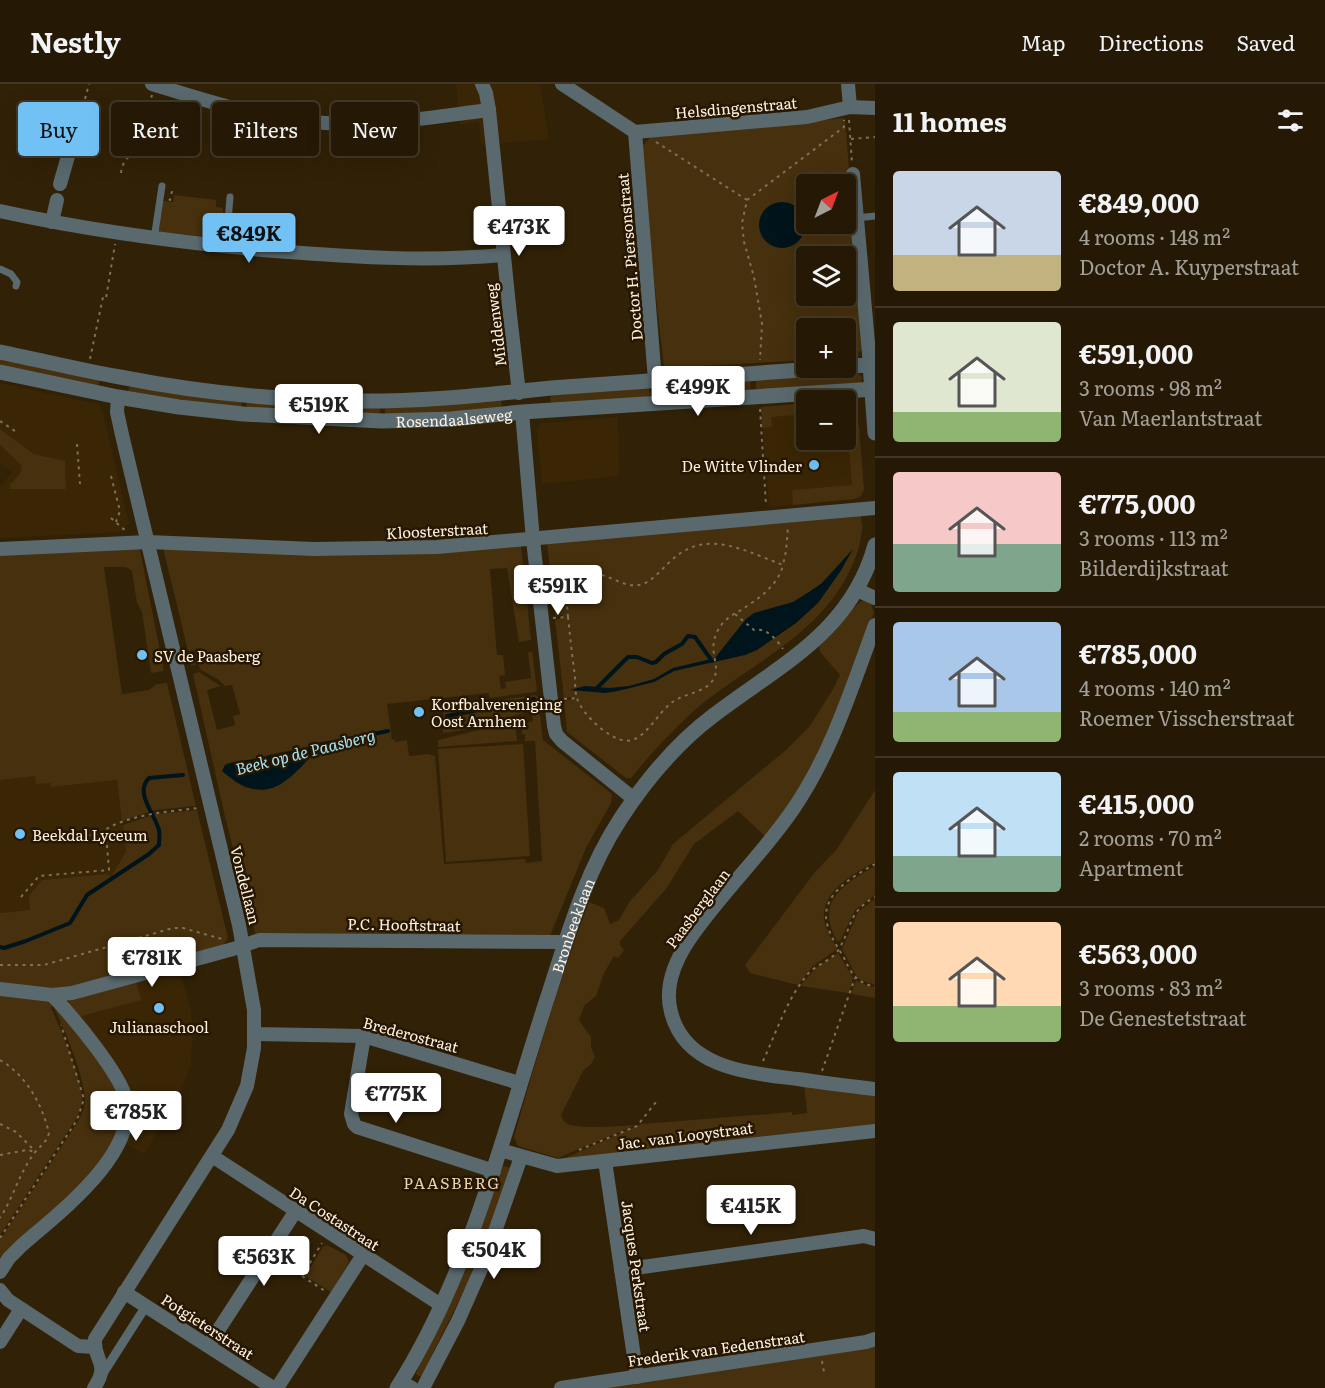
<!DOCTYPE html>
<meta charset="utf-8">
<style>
:root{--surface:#251905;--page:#2d220f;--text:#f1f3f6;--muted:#a3a09a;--line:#423827;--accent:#72c1f5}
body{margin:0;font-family:Literata,serif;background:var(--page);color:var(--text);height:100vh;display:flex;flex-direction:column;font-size:22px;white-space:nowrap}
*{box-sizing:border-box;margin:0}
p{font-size:20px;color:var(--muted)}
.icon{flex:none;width:33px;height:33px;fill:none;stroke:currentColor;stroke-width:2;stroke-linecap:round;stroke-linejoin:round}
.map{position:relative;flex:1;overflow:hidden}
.panel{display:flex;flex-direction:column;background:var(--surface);width:450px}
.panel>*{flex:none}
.guide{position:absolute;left:18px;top:18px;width:570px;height:54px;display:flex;gap:12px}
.needle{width:39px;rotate:42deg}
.controls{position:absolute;left:796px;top:90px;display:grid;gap:12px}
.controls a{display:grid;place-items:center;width:60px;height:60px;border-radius:6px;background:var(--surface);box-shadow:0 6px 24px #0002,0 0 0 2px var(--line);font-size:30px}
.price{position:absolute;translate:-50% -51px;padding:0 14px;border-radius:6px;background:#fff;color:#222;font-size:20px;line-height:39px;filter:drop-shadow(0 2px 3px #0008)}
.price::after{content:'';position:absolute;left:50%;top:36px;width:18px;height:14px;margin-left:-9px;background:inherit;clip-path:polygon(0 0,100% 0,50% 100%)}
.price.current{background:var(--accent);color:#111}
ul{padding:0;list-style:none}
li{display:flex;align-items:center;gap:18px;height:150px;padding:0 18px}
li+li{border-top:2px solid var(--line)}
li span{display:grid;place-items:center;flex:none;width:168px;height:120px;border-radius:6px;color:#555}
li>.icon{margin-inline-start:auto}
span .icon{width:72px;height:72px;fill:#fffc;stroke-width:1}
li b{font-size:26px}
h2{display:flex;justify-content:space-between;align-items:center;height:72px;padding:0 18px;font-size:26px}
.tag{padding:0 21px;border-radius:6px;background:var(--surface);box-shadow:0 6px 24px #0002,0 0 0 2px var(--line);font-size:21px;line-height:54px}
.tag.current{background:var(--accent);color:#111}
header{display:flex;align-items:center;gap:36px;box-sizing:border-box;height:84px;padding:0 30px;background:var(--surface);border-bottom:2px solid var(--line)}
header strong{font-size:28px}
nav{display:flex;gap:33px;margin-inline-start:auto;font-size:21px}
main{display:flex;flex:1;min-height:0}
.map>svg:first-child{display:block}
.built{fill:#3a2604}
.green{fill:#46300d;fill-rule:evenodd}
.water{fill:#00141b}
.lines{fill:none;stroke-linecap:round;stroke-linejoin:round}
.stream{stroke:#00141b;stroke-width:4}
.path{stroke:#7e705a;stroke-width:2;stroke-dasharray:3 4.5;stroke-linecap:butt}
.service{stroke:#59696d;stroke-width:7}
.pedestrian{stroke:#59696d;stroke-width:9}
.minor{stroke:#59696d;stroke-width:14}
.tertiary{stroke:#59696d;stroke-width:15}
.poi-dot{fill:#72c1f5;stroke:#271700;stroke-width:2}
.labels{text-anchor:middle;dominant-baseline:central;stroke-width:5;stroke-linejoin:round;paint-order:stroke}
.street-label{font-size:15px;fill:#fdf2e4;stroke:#271700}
.poi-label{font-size:15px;fill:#fdf2e4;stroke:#271700;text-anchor:start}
.water-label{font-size:16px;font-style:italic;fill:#a7e5f7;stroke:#271700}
.neighbourhood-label{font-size:16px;letter-spacing:1.5px;fill:#e7d2b5;stroke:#271700}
</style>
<header>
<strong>Nestly</strong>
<nav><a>Map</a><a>Directions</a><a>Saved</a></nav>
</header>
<main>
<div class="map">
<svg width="875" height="1304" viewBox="0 0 875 1304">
<rect width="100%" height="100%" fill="#312107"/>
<g class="built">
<path d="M456 0H540L549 55 481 61 479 38 460 41Z"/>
<path d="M0 299 98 320 102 326 129 439 122 448 0 454V403L12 388 0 380V361L22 382 20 389 10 401 66 404 65 377 34 370 0 345Z"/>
<path d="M807 319V356H846V322L854 330 859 342 864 406 861 412 854 415 769 423 761 323Z"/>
<path d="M618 333 619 392 542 400 537 348V343L541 339Z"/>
<path d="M35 692 50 699 51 703 118 696 126 768 110 793 107 790 42 796 31 826 0 829V696Z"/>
<path d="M179 885 191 925 193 941 191 981 180 1009 144 1070 123 1058 75 934 140 916 136 897Z"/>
</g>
<g class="green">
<path d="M845 34 863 265 854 273 846 274V244H807V276L664 284 641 78 642 62 653 51ZM807 100H846V140H807ZM786 119C797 123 805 130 805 142L773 162 766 157ZM807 172H846V212H807Z"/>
<path d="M174 111 216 116V123L223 124 222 154 158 148 163 117 173 118Z"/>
<path d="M0 272 100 294 98 304 0 284Z"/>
<path d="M854 286 862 293 861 300 756 311V294Z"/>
<path d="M750 294 751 311 663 312 662 309 664 302Z"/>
<path d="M130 301 242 315 241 325 128 307Z"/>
<path d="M648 303 651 310 649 313 551 322 550 308Z"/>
<path d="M501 315 502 325 385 333V323Z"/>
<path d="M247 316 380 322V333L246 326Z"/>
<path d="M807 319V330L771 333 772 343 762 344 761 323Z"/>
<path d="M851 325 859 342 864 406 861 412 854 415 793 421 792 406 852 401 846 331Z"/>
<path d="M0 345 34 370 65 377 66 405H10V401L20 389 22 382 0 361Z"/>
<path d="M861 429C860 436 863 439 862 446 861 458 857 471 852 482 823 548 755 578 703 619 679 639 652 668 631 694H626L567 648 564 617 574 615 573 613 564 614 555 536 562 534V531L555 532 547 459Z"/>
<path d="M521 461 531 556 519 558 507 484 490 485 497 571H503L505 591 499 592 501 605 506 604 505 598 531 594 528 569 532 567 537 606 535 608 490 614 488 609 387 620 392 656 395 655V658L407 656 409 672 428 670 435 672 444 780 525 775 526 779 542 777 535 657H525V650L522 651V635L525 640 533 637 532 632 540 630 543 656 612 710 611 719 586 764 550 852 255 849 225 733 193 590 199 588 221 602 207 606 217 646 235 641 233 632 240 630 232 601 225 602 219 596 201 586 198 580 191 582 190 576 196 574V566L188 567 163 464ZM320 661 281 700 246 704 234 697 230 679 245 677 272 670Z"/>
<path d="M135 463 140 466 164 587 151 589 142 528 137 519 132 487 126 483H104L122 610 149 606 157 600 167 599 196 722 155 726 122 737 117 696 51 703 50 699 36 700 35 692 0 696V470Z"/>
<path d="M864 516 871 520 874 529 833 638 802 702 766 753 738 727 694 760 666 805 620 857V861L624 866 618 874 614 872 604 889 596 912 584 922 579 936 591 953V963L595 973 591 980 583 987 561 1031C563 1037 566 1040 571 1041 589 1045 618 1042 636 1041L558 1074 518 1062 514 1053C536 974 560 895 589 818L604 824 610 840 619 836 630 817 658 786 673 760 786 666 810 642 833 605 840 591 820 568 819 562C828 553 856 518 864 516Z"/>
<path d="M535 611 538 613V625L463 646 443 649 444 626 471 623V620Z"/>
<path d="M515 637 517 657 438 663V656Z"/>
<path d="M523 660 530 772 446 778 438 665Z"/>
<path d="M875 706V778C855 789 822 806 824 834 825 845 832 855 837 864L836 866 813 882 798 901 750 889 745 881 815 788 837 765Z"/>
<path d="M197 726 228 854 221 864 90 900 58 906 0 898V829L30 826 29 812 42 796 107 790 111 792 126 768 123 741 156 730Z"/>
<path d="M875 782V811L855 826 840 857H837C815 817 843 801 875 782Z"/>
<path d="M875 815V901L861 896 857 893 842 865 858 828Z"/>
<path d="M838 869 853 894 849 909 800 902 816 884Z"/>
<path d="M136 897 141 916 75 934 67 921 68 918 72 914Z"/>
<path d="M856 897 875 904V914L851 910Z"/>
<path d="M0 909 47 915 53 920 51 924C60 943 83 998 82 1017 81 1024 78 1029 76 1035L0 1151Z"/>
<path d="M56 922 119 1005 121 1041 103 1077 0 1179V1156L79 1036C82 1029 86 1022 85 1014 82 986 66 949 54 924Z"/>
<path d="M804 1000 875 1010V1043L563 1075 641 1040 792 1028V1031L807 1029Z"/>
<path d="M501 1081 514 1085 471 1192 434 1267 423 1294 415 1290 418 1286 415 1284Z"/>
<path d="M327 1161 346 1171 349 1178 331 1208 305 1192 323 1163Z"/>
<path d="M875 1260V1304H590Z"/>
</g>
<g class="water">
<circle cx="782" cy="141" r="23"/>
<path d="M853 465 840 488 818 519 796 539 757 566 745 571 674 587 654 598 618 607 605 609 570 606 585 602 610 604 629 602 654 595 673 584 715 574 746 535 754 529 793 518 809 508 822 499Z"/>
<path d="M321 661C289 696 268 727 222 687L225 681C235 676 248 677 259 674 280 670 300 664 321 661Z"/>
</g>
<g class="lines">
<g class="stream">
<path d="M597 604 628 573H637L652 579 656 578 664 570 682 560 688 552 695 553 712 577"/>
<path d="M447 632 534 615"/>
<path d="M319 661 388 647"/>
<path d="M0 863 4 864 26 857 70 839 87 811 149 770 159 761C159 756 160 751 159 746 155 730 134 709 149 694L183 691"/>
</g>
<g class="path">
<path d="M85 15 89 0"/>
<path d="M849 36 852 79"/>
<path d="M851 55 875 53"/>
<path d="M656 58 747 116 742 139 744 158 754 193 762 240 760 276"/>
<path d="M121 89C123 72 133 73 137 62 143 46 147 28 152 11"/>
<path d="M169 115 170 116 172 107"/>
<path d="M747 116 844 43V36"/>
<path d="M90 275 103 213 106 214 115 160"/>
<path d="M760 325 766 421"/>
<path d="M0 337 15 347"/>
<path d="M77 360 80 400"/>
<path d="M111 392 120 427 116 438"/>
<path d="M111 434 127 448"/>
<path d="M735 530 754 546C766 543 777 556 783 565"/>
<path d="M568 533C570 552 572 572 575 592 575 599 575 608 577 614 581 630 617 665 635 655 649 648 658 630 670 620 682 609 704 610 713 596 723 580 703 565 722 540 727 534 734 530 741 526 758 515 778 502 783 481"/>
<path d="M553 534 568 533C567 518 564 505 577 495 599 477 620 508 643 500 656 495 666 479 678 471 710 446 750 469 783 481L786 467 788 443"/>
<path d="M564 615 577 614"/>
<path d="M100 749C127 730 167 728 198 724"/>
<path d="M875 780C856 791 825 807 826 833 827 847 836 861 843 872 852 890 854 897 875 903"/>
<path d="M21 813 39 792 109 786 106 750 61 753 48 749"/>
<path d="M0 881H44L173 844H183L222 855"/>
<path d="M0 976C26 991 42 1020 49 1049 46 1060 39 1062 33 1071 19 1090 13 1114 0 1134"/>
<path d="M763 977C776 949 787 915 807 891 816 880 832 877 839 865 853 841 848 828 875 813"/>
<path d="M822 987 855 894"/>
<path d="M0 1040 16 1048 36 1068"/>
<path d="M579 1066 637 1042 656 1018"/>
<path d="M0 1071 27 1066 36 1068"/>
<path d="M0 1154 77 1036 84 1015 61 941"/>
<path d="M277 1176 325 1207"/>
<path d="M302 1192 322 1159"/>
<path d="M822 1277 824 1288"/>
</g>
<g class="service">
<path d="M857 134 875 132"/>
<path d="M154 155 162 102"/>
<path d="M226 162 230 113"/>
<path d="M0 185 11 190 17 198 16 202"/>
</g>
<path class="pedestrian" d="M102 1291 146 1222"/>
<g class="minor">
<path d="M152 0C204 16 258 34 312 38 371 44 431 33 489 26"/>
<path d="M482 0 486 9 489 26 510 231 519 309"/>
<path d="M562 0 635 48"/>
<path d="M848 0 850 23"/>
<path d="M635 48 655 296"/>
<path d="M635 48 807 33 850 23 875 24"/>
<path d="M853 90 870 281"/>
<path d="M60 100 81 27"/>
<path d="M0 127C91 147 183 159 275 167 352 173 427 178 503 171"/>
<path d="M52 138 57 116"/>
<path d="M522 328 533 456 554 642 556 650 562 657 634 715"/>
<path d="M0 465 148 458 314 465 437 463 875 424"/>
<path d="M857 506 875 514"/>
<path d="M875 541C852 603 832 668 794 724 763 770 721 809 689 856 675 877 664 902 671 928 685 985 750 989 798 995 824 999 849 1002 875 1005"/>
<path d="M0 905 52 911 72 909 233 865 259 856 565 858"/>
<path d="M255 950 364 952 519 999"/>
<path d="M364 952 351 1030 354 1040 357 1043 494 1087"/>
<path d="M500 1066 557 1082 875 1047"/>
<path d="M212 1072 441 1221"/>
<path d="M605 1077 637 1293"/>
<path d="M621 1186 857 1153 864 1152 875 1155"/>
<path d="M0 1188 9 1174 21 1162C57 1130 138 1071 126 1015 120 989 72 932 52 911"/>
<path d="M0 1206 8 1216 78 1262 94 1263"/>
<path d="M124 1208 273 1304"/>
<path d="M0 1258 21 1225"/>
<path d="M208 1262 295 1128"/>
<path d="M401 1298 412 1304"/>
<path d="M94 1304C111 1278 93 1278 95 1255L228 1046 247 1002 254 964V926L239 841 122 351 117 328 118 313"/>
<path d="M277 1304 363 1171"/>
<path d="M423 1304 458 1237 485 1176 521 1073"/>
<path d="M561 1304 866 1258 875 1255"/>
</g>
<g class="tertiary">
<path d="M0 268C40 276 80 286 120 293 206 310 296 318 383 317 439 316 495 310 551 304L829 284"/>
<path d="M870 281 875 349"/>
<path d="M846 282 875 281"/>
<path id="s1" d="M0 288 118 313 179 323 243 330 382 337 451 335 522 328 875 305"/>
<path id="s2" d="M397 1304C473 1184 505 1042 549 909 568 850 586 787 621 734 646 696 678 658 714 631 781 580 851 548 875 461"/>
</g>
</g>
<g class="poi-dot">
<circle cx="814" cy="381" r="6"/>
<circle cx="142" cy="571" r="6"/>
<circle cx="419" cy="628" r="6"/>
<circle cx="20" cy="750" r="6"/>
<circle cx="159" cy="924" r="6"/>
</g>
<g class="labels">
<g class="street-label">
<text transform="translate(736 23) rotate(-5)">Helsdingenstraat</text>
<text transform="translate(629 173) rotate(-95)">Doctor H. Piersonstraat</text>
<text transform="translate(495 241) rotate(-97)">Middenweg</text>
<text stroke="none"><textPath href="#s1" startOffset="458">Rosendaalseweg</textPath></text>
<text transform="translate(437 446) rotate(-3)">Kloosterstraat</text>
<text transform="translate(246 801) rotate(76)">Vondellaan</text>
<text transform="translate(697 824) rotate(-53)">Paasberglaan</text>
<text transform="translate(404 840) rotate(1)">P.C. Hooftstraat</text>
<text stroke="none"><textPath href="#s2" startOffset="496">Bronbeeklaan</textPath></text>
<text transform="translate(411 950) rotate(15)">Brederostraat</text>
<text transform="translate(685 1051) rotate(-7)">Jac. van Looystraat</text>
<text transform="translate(335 1134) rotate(33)">Da Costastraat</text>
<text transform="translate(637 1182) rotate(82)">Jacques Perkstraat</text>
<text transform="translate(208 1242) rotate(33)">Potgieterstraat</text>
<text transform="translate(716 1264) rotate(-8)">Frederik van Eedenstraat</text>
</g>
<g class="poi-label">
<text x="802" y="381" text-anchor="end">De Witte Vlinder</text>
<text x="154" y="571">SV de Paasberg</text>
<text x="431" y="619">Korfbalvereniging<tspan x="431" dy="17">Oost Arnhem</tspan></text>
<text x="32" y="750">Beekdal Lyceum</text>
<text x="159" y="942" text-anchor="middle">Julianaschool</text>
</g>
<g class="water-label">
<text transform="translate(305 667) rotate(-14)">Beek op de Paasberg</text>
</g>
<g class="neighbourhood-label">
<text x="452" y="1098">PAASBERG</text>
</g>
</g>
</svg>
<div class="controls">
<a><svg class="needle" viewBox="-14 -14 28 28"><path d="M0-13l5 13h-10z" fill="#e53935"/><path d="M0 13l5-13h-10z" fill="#a3a09a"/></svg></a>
<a><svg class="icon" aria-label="layers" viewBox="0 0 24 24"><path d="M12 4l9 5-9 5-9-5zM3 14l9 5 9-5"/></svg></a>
<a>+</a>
<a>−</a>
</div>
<b class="price" style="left:519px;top:173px">€473K</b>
<b class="price current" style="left:249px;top:180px">€849K</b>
<b class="price" style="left:698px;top:333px">€499K</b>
<b class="price" style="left:319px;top:351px">€519K</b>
<b class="price" style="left:558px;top:532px">€591K</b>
<b class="price" style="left:152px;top:904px">€781K</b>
<b class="price" style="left:396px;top:1040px">€775K</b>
<b class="price" style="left:136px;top:1058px">€785K</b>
<b class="price" style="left:751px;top:1152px">€415K</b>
<b class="price" style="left:494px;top:1196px">€504K</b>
<b class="price" style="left:264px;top:1203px">€563K</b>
<div class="guide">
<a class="tag current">Buy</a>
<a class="tag">Rent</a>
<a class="tag">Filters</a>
<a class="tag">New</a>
</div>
</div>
<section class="panel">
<h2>11 homes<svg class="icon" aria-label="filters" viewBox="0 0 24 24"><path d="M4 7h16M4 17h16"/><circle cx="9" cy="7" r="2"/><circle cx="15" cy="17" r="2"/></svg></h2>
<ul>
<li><span style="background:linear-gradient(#c9d6e8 70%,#c2b280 0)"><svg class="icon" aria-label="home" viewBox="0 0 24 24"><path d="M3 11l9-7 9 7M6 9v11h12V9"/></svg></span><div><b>€849,000</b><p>4 rooms · 148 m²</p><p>Doctor A. Kuyperstraat</p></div></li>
<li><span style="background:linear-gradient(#dfe7d0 75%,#8fb573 0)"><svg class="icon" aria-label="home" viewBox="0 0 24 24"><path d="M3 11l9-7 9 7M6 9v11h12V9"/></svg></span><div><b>€591,000</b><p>3 rooms · 98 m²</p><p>Van Maerlantstraat</p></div></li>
<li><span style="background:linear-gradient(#f6c9c9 60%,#7fa58c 0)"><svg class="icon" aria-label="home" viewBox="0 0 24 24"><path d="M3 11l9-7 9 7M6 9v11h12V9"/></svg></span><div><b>€775,000</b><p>3 rooms · 113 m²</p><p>Bilderdijkstraat</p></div></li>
<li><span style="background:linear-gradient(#a9c7e8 75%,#8fb573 0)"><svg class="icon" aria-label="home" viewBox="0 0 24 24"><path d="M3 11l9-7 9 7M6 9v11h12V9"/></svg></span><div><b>€785,000</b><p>4 rooms · 140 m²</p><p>Roemer Visscherstraat</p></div></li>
<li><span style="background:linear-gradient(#bfe0f5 70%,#7fa58c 0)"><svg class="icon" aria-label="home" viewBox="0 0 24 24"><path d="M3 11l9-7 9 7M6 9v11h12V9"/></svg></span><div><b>€415,000</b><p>2 rooms · 70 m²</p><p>Apartment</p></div></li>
<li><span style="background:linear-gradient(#ffd9b3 70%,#8fb573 0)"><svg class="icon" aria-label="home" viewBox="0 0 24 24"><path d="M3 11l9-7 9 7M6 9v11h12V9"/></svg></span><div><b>€563,000</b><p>3 rooms · 83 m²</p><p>De Genestetstraat</p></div></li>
</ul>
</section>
</main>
